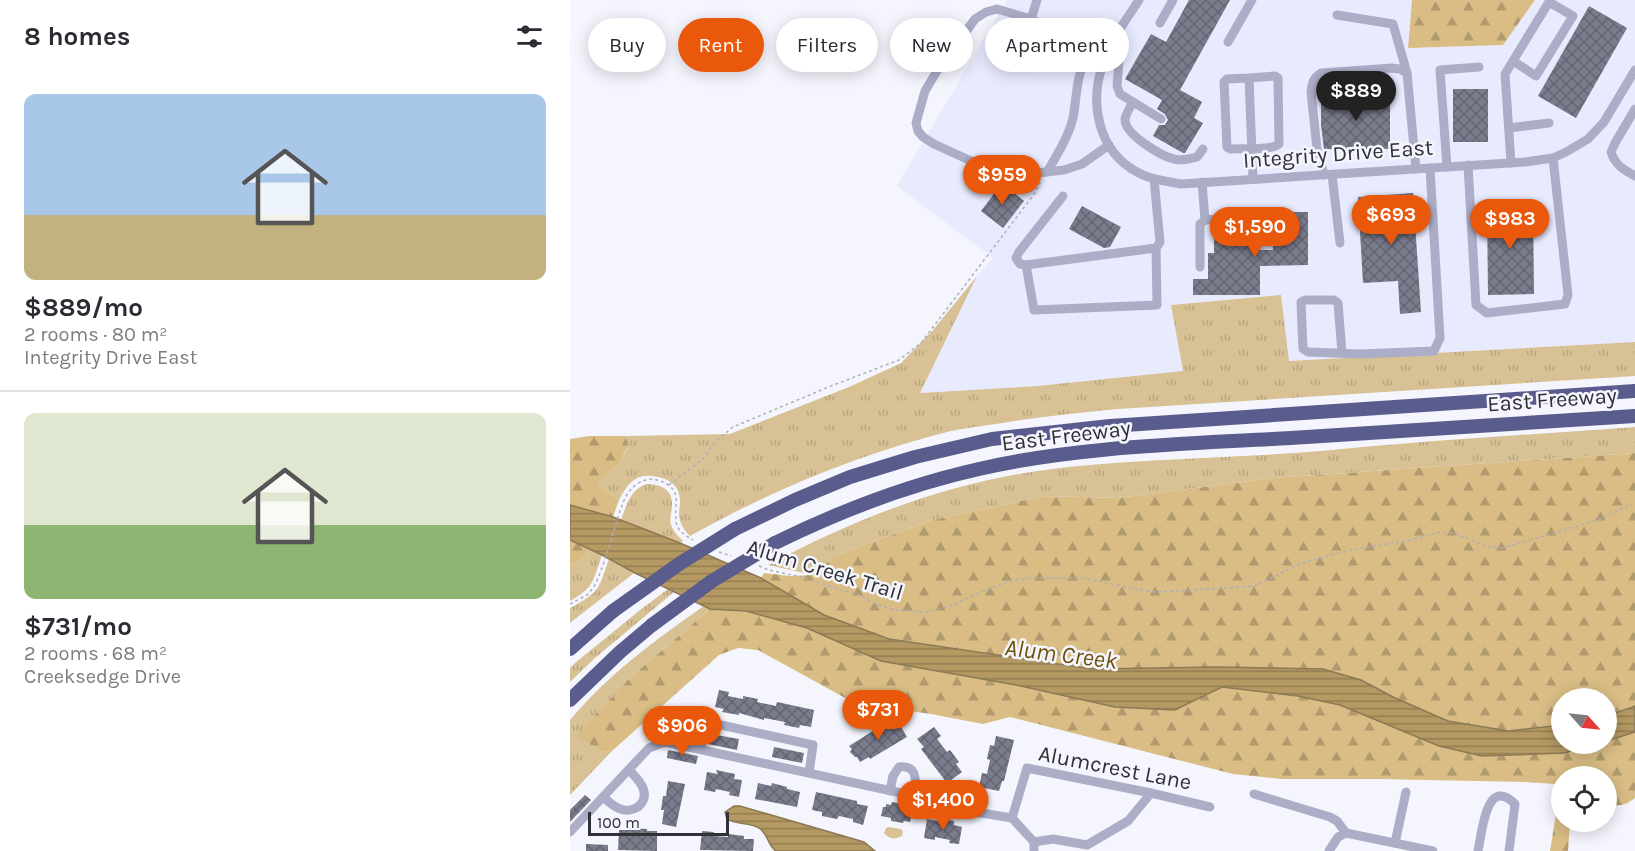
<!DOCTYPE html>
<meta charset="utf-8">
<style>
:root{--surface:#fff;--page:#f2f2f3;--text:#2b2b33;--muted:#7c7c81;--line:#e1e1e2;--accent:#ea580c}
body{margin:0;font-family:Karla,sans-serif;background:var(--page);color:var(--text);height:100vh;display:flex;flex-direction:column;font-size:22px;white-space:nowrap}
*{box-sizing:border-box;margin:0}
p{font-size:20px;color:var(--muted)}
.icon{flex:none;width:33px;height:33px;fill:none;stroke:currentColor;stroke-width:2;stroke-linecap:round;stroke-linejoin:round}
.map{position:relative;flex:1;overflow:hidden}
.drawer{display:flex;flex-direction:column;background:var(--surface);width:570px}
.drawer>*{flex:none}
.banner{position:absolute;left:18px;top:18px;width:570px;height:54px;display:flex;gap:12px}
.needle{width:39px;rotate:117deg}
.tools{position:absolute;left:981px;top:688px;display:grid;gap:12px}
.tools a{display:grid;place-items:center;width:66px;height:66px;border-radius:50%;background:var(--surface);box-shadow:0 3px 15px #0003;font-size:30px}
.scale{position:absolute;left:18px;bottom:15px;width:141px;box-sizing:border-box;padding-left:6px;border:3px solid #303137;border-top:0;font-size:16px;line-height:21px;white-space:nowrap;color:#303137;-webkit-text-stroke:4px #f5f6fd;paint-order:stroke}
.price{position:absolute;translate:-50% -51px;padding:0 14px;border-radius:21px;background:var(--accent);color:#fff;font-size:20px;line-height:39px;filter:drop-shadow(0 2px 3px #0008)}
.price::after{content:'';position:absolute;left:50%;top:36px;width:18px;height:14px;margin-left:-9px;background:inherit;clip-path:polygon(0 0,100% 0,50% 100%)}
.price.on{background:#222;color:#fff}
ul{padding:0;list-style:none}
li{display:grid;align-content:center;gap:12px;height:318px;padding:0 24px}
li+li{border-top:2px solid var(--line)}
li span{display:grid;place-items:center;height:186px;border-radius:12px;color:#555}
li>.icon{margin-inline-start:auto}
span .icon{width:108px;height:108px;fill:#fffc;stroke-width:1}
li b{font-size:26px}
h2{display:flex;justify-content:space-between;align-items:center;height:72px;padding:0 24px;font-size:26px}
.tag{padding:0 21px;border-radius:27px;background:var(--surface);box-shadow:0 3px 15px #0003;font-size:21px;line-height:54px}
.tag.on{background:var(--accent);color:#fff}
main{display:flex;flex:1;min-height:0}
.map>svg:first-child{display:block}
.built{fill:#e8eafe}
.grass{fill:url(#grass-tufts)}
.forest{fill:url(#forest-firs)}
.pitch{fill:#d7c195}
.water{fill:url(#water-rules);stroke:#8c7a55;stroke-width:1.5}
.building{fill:url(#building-cross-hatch)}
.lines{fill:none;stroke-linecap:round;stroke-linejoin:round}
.path{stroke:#aeafb6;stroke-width:1.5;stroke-dasharray:3 3;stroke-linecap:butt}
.minor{stroke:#acaec8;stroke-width:9}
.highway{stroke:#5b5c8e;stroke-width:14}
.highway-bridge{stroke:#5b5c8e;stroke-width:14}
.labels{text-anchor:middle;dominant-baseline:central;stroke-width:5;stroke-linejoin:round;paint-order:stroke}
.street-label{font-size:22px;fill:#303137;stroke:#f5f6fd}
.water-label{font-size:24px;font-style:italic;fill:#6d510c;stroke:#f5f6fd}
</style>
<main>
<section class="drawer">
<h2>8 homes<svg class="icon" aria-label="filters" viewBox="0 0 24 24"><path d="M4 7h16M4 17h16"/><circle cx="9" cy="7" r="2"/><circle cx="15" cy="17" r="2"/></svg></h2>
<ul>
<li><span style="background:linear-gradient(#a9c7e8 65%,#c2b280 0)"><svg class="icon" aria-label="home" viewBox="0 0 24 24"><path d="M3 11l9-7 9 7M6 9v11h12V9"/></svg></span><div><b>$889/mo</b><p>2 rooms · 80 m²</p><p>Integrity Drive East</p></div></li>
<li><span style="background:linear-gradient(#dfe7d0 60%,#8fb573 0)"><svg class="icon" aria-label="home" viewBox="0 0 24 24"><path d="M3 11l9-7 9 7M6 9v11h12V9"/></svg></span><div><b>$731/mo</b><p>2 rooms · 68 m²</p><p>Creeksedge Drive</p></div></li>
</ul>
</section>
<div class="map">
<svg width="1065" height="851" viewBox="0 0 1065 851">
<defs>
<pattern id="grass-tufts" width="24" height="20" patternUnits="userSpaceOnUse" patternTransform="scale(1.5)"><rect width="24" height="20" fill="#d7c195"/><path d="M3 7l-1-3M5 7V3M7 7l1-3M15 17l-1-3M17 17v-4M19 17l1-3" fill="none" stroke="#b9a681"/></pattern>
<pattern id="forest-firs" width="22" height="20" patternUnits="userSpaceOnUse" patternTransform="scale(1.5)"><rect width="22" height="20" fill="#d9bd85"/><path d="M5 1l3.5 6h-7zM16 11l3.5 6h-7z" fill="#b09a6e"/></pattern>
<pattern id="water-rules" width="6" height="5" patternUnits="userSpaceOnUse" patternTransform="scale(1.5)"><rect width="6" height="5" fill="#b49962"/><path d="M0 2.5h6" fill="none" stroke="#937d52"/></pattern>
<pattern id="building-cross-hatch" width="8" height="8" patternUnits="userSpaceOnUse" patternTransform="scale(1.5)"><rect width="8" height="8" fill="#7a7b8b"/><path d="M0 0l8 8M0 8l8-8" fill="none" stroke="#646572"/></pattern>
</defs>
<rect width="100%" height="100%" fill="#f5f6fd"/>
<path class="built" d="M437 0H842L838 48 933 45 965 0H1065V342L719 361 711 295 601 305 613 371 467 386 350 393 407 276 423 258 327 186Z"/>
<g class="grass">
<path d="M407 276 350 393 467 386 613 371 601 305 711 295 719 361 1065 342V376L548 409C507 413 466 417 426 424 411 426 395 428 381 431 289 454 202 490 120 536 114 530 110 524 109 515 109 510 110 505 110 501 110 484 96 477 81 476 64 474 56 487 49 500L29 485 31 476 49 464 58 447 56 436 160 434 279 387 331 363 363 330Z"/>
<path d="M1065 427V453L704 478 548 498 474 496 359 521 265 556 243 575 198 565C282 520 372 485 467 471 552 459 639 459 725 453 760 451 795 446 829 444 908 437 986 433 1065 427Z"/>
<path d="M76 484C90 484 103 489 102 505 102 512 99 519 101 525 103 531 108 536 113 541L110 543 51 520C56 506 60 490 76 484Z"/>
<path d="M19 549 32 555C23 580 25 587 0 601V565L16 557Z"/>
<path d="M39 559 64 573 0 623V608C30 592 28 590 39 559Z"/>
<path d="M98 589 104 592 25 658 0 682V668L5 663 70 610Z"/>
<path d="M134 606 140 609 61 677 33 752 42 751 0 795V720C38 675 86 639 134 606Z"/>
</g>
<g class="forest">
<path d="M842 0H965L933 45 838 48Z"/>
<path d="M19 436H56L58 446 49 464 32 476 29 485 49 500 43 517 0 505V439Z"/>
<path d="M1065 453V706L1037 716 1036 699H992L991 725 938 731 878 721 825 698 791 680 753 669 646 667 522 669 319 639 254 615 191 578 194 573 220 576 243 575 265 556 359 521 474 496 548 498 704 478Z"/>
<path d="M0 540 19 549 16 557 0 565Z"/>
<path d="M140 609 176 611 237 628 311 661 446 685 545 707 605 710 652 687 728 696 770 705 869 746 994 753 1026 744H1036L1037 741 1065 732V798C1056 805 1047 808 1037 803L1036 777H1025L1021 773 1007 772 1003 777H992V822H1000L998 851H980L990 789 984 784 955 782 807 779H711L663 774 440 717 413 724 361 714 303 706 277 699 188 650 168 648 149 655 42 751 34 752 9 738 8 734 61 677Z"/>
</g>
<path class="pitch" d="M319 827 331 829 333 832 332 836C324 840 319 839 314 833L316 828Z"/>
<g class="water">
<path d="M0 505 43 517 110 543 191 578 254 615 319 639 522 669 646 667 753 669 791 680 825 698 878 721 938 731 991 725 992 744H1026L994 753 912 756 869 746 770 705 728 696 652 687 605 710 545 707 446 685 311 661 237 628 176 611 140 609 65 573 32 555 0 540Z"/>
<path d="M1065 706V732L1037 741V716Z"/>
<path d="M164 806H170L294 842 305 851H206C198 846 198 834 189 828 179 822 166 825 157 819L155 812Z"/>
</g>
<g class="building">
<path d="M619 0H660L610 90 632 102 624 118 633 123 615 153H613L583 136 589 125H595L598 120 595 114 587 109 592 100 555 79 581 34 596 42Z"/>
<path d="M1019 6 1057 28 1006 118 968 96Z"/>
<rect x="883" y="89" width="35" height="53"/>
<path d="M820 95V149H754L751 125V96Z"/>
<path d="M432 183 454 201 433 228 411 211Z"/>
<path d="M843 193 851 312 830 314 828 281 793 283 788 197Z"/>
<path d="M512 206 551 227 540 247 534 248 499 229Z"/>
<path d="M917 206H963L964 294 918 295Z"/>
<path d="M703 212H738V265L690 266V295H623V279H638V253H644V239H684V250H703Z"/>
<path d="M149 690 159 692 158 696 173 699V696L188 699 187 702 206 706 207 702 244 710 241 727 230 725 229 728 214 725 215 722 194 718V720L169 713V715L152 712 154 709 145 707Z"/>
<path d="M327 720 337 737 300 759 299 757 290 762 287 757H285L280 752 282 749 279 746 314 724 317 726Z"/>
<path d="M364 727 371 736 367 739 377 752 380 750 389 762 386 764 392 772 377 783 351 749 354 747 347 739Z"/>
<path d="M141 734 169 739 167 750 138 744Z"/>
<path d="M426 736 444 740 434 781H432L429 791 409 787 412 773 417 774 420 760 417 759 420 745 424 746Z"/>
<path d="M204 747 234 753 232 763 202 757Z"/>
<path d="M98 750 128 756 126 764 97 758Z"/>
<path d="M146 770 165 774 164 779 172 780 169 797 159 795 160 792 146 789 145 792 134 790 137 772 148 774Z"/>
<path d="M98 781 115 784 106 827 92 824 94 810H91L93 796H96Z"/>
<path d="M188 783 201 786 202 783 217 787V789L230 792 227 807 185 799Z"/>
<path d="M246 792 287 801V804L298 806 293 825 283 822V819L269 816 267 819 252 816V812L242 810Z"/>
<path d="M15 795 21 800 0 822V810Z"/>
<path d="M322 802 337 805 336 808 343 810 340 822 334 821 333 823 321 821V818L311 816 313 807H316V804L321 805Z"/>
<path d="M367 818 384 821V825L392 827 389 844 379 843 380 840 365 837V840L354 838 357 819 367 821Z"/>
<path d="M59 828 77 829V831H87V851L48 850 49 830H59Z"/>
<path d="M132 831 144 832V836L158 837V834L174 836V839H184L183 851 130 850Z"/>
<path d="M16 844 38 845V851H16Z"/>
</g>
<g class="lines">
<g class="path">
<path d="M99 485 134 458 145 442 163 427 261 386 329 360 351 343 465 193 470 183"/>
<path d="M149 552 161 556"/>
<path d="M189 566 199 570 231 577 291 596 308 605 325 610 357 612 380 606 406 594 443 580 462 578H513L581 592 609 591 685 586 729 564 776 551 840 540 871 532 882 533 920 547 932 548 1022 522 1065 503"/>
<path d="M0 604 17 595 24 587C34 566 40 543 47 521 50 511 54 496 62 488 68 482 79 477 87 480 95 482 102 486 105 493 107 498 106 502 106 507 105 527 106 530 123 540"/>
</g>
<g class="minor">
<path d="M467 0 461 19 427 9 416 12 405 19 367 71 355 91 346 123 348 131 353 137 364 144 412 166 449 175 494 170 512 164 539 145"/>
<path d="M569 0C556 20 540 41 533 64 519 103 528 151 567 172 581 180 596 181 611 184L955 162 983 158 996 152 1018 139 1034 122 1065 70"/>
<path d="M767 15 823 24 837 73"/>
<path d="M461 19 537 53 549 61 547 86 550 94 591 119"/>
<path d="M590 23 603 0"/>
<path d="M658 42 682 0"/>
<path d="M679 78 657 79 654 82 657 147 660 149C672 148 700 151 709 144L708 78 705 76 679 78 683 179"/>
<path d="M563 102C560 107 556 114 555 119 554 134 591 156 604 159 612 161 619 159 627 157L633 149"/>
<path d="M1065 109 1045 143 1041 152C1045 165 1054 170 1065 176"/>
<path d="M939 128 979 123"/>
<path d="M941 163 935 74 979 2 1003 16 966 76 943 61"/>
<path d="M898 165 906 305 917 313 995 304 998 295 983 158"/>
<path d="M877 167 870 70 909 67"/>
<path d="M477 172C487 155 498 138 503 118 508 90 505 73 523 47"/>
<path d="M754 175 747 149 741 92C742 83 743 78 751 73L822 68 830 69 837 73 846 169"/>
<path d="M762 175 770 243"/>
<path d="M632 182 635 220 687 216"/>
<path d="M493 196 449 252 446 258 450 264 456 265 586 248 590 242 584 179"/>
<path d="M456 265 464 310 587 305 586 248"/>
<path d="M630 267V224L635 220"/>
<path d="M772 353 768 303 764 300H735L731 302 733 349 738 352 790 354 864 351 870 338 860 168"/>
<path d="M130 749 137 722 243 745 239 773"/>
<path d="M320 791 323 776 329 767C349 764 345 783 346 797"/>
<path d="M684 794 760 817 767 821 776 833"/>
<path d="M33 797C39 802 46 809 54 810 58 811 64 809 68 807 83 794 68 779 59 770"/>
<path d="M442 818 457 768 581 793 640 807"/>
<path d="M442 818 464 842V851"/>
<path d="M0 832 79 748 95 742 331 793 405 812 442 818"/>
<path d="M464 842 483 839 517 845 558 821 581 793"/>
<path d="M825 843 836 792"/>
<path d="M759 851 768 837 776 833 863 851"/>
<path d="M908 851C912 833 916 775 945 804L939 851"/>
</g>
<g class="highway">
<path d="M165 529 225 500 280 477 345 457 422 439 540 426 1065 391"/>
<path d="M205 543C270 511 337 485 409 469 508 446 619 444 721 438 835 430 950 423 1065 416"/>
<path d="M0 649 43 611"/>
<path d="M0 700 50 652 82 625"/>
</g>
<g class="highway-bridge">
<path d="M43 611 109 564 165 529"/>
<path d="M82 625 142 581 205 543"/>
</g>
</g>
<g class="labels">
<g class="street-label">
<text transform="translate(768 154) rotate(-4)">Integrity Drive East</text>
<text transform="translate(982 400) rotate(-4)">East Freeway</text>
<text transform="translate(496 436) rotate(-7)">East Freeway</text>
<text transform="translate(255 570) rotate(17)">Alum Creek Trail</text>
<text transform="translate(545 768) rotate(11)">Alumcrest Lane</text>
</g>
<g class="water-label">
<text transform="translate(491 654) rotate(7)">Alum Creek</text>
</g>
</g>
</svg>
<div class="tools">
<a><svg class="needle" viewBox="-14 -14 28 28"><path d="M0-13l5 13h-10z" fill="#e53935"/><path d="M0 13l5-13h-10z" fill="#7c7c81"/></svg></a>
<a><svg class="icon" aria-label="locate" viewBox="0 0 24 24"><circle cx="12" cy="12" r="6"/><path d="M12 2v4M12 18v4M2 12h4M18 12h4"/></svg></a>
</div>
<div class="scale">100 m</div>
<b class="price on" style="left:786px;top:122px">$889</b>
<b class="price" style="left:432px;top:206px">$959</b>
<b class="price" style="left:821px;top:246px">$693</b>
<b class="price" style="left:940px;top:250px">$983</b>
<b class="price" style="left:685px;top:258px">$1,590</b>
<b class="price" style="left:308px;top:741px">$731</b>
<b class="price" style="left:112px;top:757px">$906</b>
<b class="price" style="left:373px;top:831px">$1,400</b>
<div class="banner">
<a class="tag">Buy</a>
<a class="tag on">Rent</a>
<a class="tag">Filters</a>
<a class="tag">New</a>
<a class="tag">Apartment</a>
</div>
</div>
</main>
